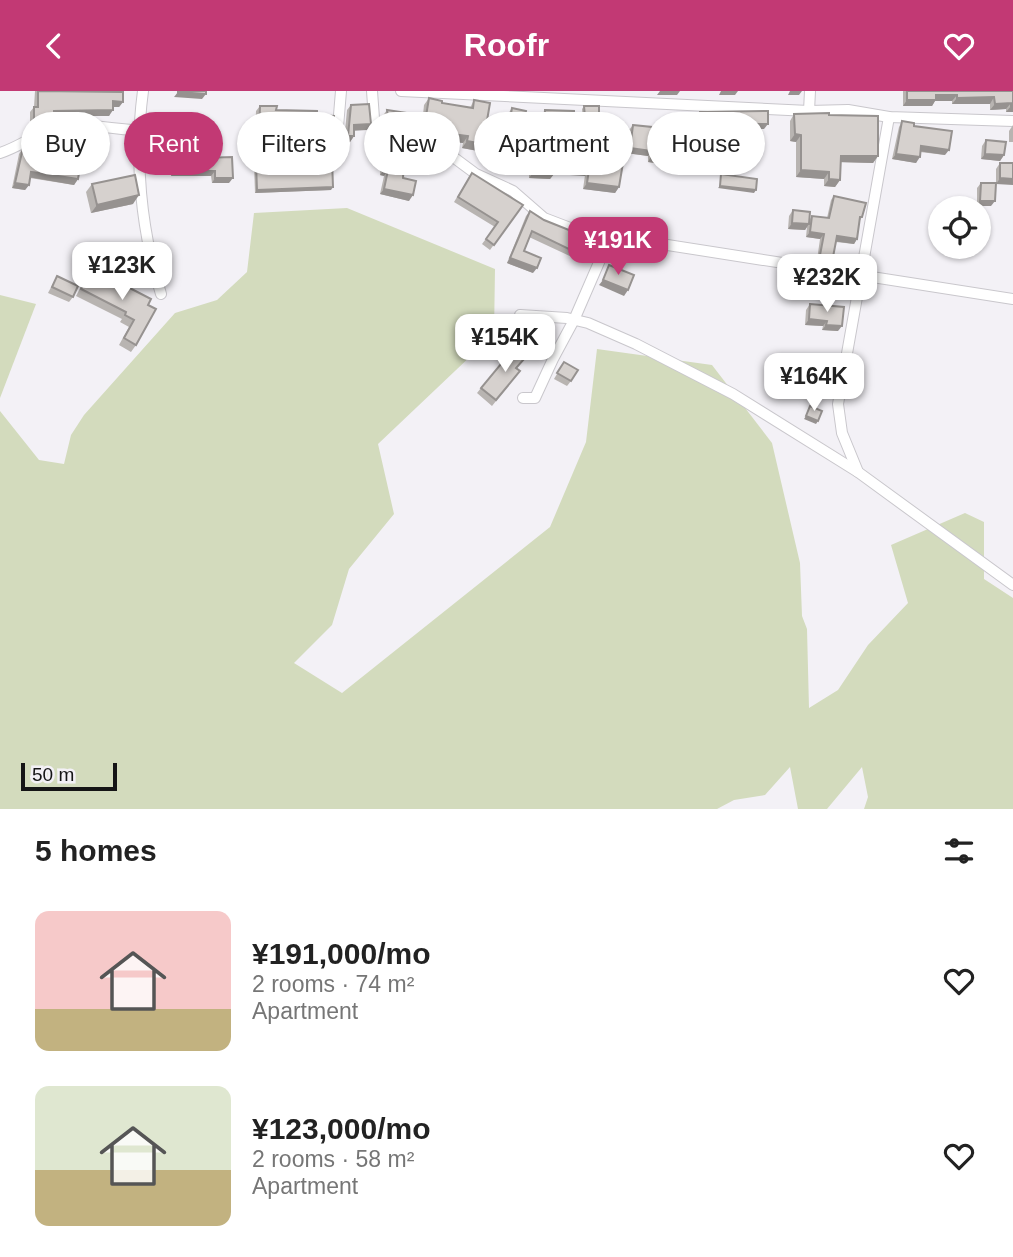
<!DOCTYPE html>
<meta charset="utf-8">
<style>
:root{--surface:#fff;--page:#f2f2f2;--text:#222;--muted:#767676;--accent:#c23974}
body{margin:0;font-family:Arial,sans-serif;background:var(--page);color:var(--text);height:100vh;display:flex;flex-direction:column;font-size:26px;white-space:nowrap}
*{box-sizing:border-box;margin:0}
p{font-size:23px;color:var(--muted)}
.icon{flex:none;width:38px;height:38px;fill:none;stroke:currentColor;stroke-width:2;stroke-linecap:round;stroke-linejoin:round}
.map{position:relative;height:718px;overflow:hidden}
.sheet{display:flex;flex-direction:column;background:var(--surface);flex:1}
.sheet>*{flex:none}
.hud{position:absolute;left:21px;top:21px;width:971px;height:63px;display:flex;gap:14px}
.tools{position:absolute;left:928px;top:105px;display:grid;gap:14px}
.tools a{display:grid;place-items:center;width:63px;height:63px;border-radius:50%;background:var(--surface);box-shadow:0 2px 5px #0004;font-size:35px}
.scale{position:absolute;left:21px;bottom:18px;width:96px;box-sizing:border-box;padding-left:7px;border:4px solid #151516;border-top:0;font-size:19px;line-height:24px;white-space:nowrap;color:#151516;-webkit-text-stroke:5px #f3f1f6;paint-order:stroke}
.price{position:absolute;translate:-50% -60px;padding:0 16px;border-radius:14px;background:#fff;color:#222;font-size:23px;line-height:46px;filter:drop-shadow(0 2px 4px #0008)}
.price::after{content:'';position:absolute;left:50%;top:42px;width:21px;height:16px;margin-left:-10px;background:inherit;clip-path:polygon(0 0,100% 0,50% 100%)}
.price.on{background:var(--accent);color:#fff}
ul{padding:0;list-style:none}
li{display:flex;align-items:center;gap:21px;height:175px;padding:0 35px}
li span{display:grid;place-items:center;flex:none;width:196px;height:140px;border-radius:14px;color:#555}
li>.icon{margin-inline-start:auto}
span .icon{width:84px;height:84px;fill:#fffc;stroke-width:1}
li b{font-size:30px}
h2{display:flex;justify-content:space-between;align-items:center;height:84px;padding:0 35px;font-size:30px}
.pill{padding:0 24px;border-radius:32px;background:var(--surface);box-shadow:0 2px 5px #0004;font-size:24px;line-height:63px}
.pill.on{background:var(--accent);color:#fff}
header{display:flex;justify-content:space-between;align-items:center;height:91px;padding:0 35px;background:var(--accent);color:#fff;font-size:32px;font-weight:700}
.map>svg:first-child{display:block}
.green{fill:#d3dbbd}
.lines{fill:none;stroke-linecap:round;stroke-linejoin:round}
.street-casing{stroke:#c9c7cc;stroke-width:12}
.street{stroke:#fff;stroke-width:10}
.wall{fill:#b8b4b1}
.shaded-wall{fill:#969290}
.building{fill:#d6d1ce;stroke:#969290;stroke-width:2}
</style>
<header><svg class="icon" aria-label="back" viewBox="0 0 24 24"><path d="M15 5l-7 7 7 7"/></svg>Roofr<svg class="icon" aria-label="heart" viewBox="0 0 24 24"><path d="M12 20l-8-8c-3-5 5-10 8-4 3-6 11-1 8 4z"/></svg></header>
<div class="map">
<svg width="1013" height="718" viewBox="0 0 1013 718">
<rect width="100%" height="100%" fill="#f3f1f6"/>
<g class="green">
<path d="M347 117 495 178 494 243 378 353 394 423 349 478 332 534 294 572 342 602 550 436 586 351 597 258 712 274 772 352 800 472 802 525 807 538 809 617 838 599 868 554 908 512 891 454 965 422 984 431V488L1013 507V718H864L868 706 862 676 827 718H798L790 676 765 704 734 709 717 718H0V320L39 369 64 373 71 344 84 324 175 222 217 209 247 181 254 122Z"/>
<path d="M0 204 36 213 0 307Z"/>
</g>
<g class="lines">
<defs>
<g id="street">
<path d="M143 0C134 67 141 139 161 203"/>
<path d="M372 0 375 41 378 47 449 63 476 83 513 100 544 127 578 140 1013 208"/>
<path d="M401 0 809 20 848 19 889 26 1013 30"/>
<path d="M809 20 810 0"/>
<path d="M889 26 838 313 842 342 858 381 1013 494"/>
<path d="M337 48 341 0"/>
<path d="M0 62C16 57 30 47 45 41 74 30 109 37 139 40"/>
<path d="M520 224 567 227 588 232 636 253 733 303 858 381"/>
<path d="M523 307H535L553 268 574 229 610 146"/>
</g>
</defs>
<use href="#street" class="street-casing"/>
<use href="#street" class="street"/>
</g>
<g class="wall">
<path d="M35 0H101L123 11 119 16H113L109 25H54L50 31 40 35 30 34V21L34 16Z"/>
<path d="M903 0H1013V21H1006V18L990 19V13H952V10H935L932 15H903Z"/>
<path d="M429 7 442 12 470 17 474 9 478 60 462 57 463 52 402 44 384 40 382 26 387 19 423 24 424 14Z"/>
<path d="M351 14 367 39H354V45L350 51H344L347 19Z"/>
<path d="M260 15 276 19 317 24 330 50 310 49V46L275 45 272 51 255 50 256 20Z"/>
<path d="M584 15 599 26 597 29H583L582 18Z"/>
<path d="M512 17 519 41 505 38 508 23Z"/>
<path d="M545 19 574 40 570 45H540L541 25Z"/>
<path d="M700 21 764 38H758V58L754 63 697 61V51L677 52 676 32 680 26H697Z"/>
<path d="M794 23 829 24 878 65 873 72 840 71V89L835 96 824 95V88L796 86V51L790 50V30Z"/>
<path d="M902 30 914 35 945 64 920 61 916 72 892 68 899 36Z"/>
<path d="M633 34 652 41 669 74 648 71V65L626 62 629 39Z"/>
<path d="M1013 34V51H1009V40Z"/>
<path d="M151 36 180 55 201 67 229 92H212L211 85H171V80L148 81V41Z"/>
<path d="M66 41 70 68 78 88 74 94 30 87 29 94 25 99 12 97 19 63 23 57 35 63 57 66 62 46Z"/>
<path d="M612 46 619 96 615 102 583 98 585 84 554 83 550 88 529 87V82H524L525 71 529 65 570 69 605 74 608 52Z"/>
<path d="M986 49 1004 64 1000 70 981 68 982 55Z"/>
<path d="M386 50 409 110 380 103 384 85 380 84 382 56Z"/>
<path d="M503 52 510 78 497 76 499 58Z"/>
<path d="M256 72 331 99 255 102 254 74Z"/>
<path d="M1000 72H1013L996 93V78Z"/>
<path d="M472 82 523 114 490 159 482 153 495 136 454 111Z"/>
<path d="M981 92 991 115H977V97Z"/>
<path d="M92 93 133 113 91 122 86 101Z"/>
<path d="M834 105 862 126 859 131 857 148 854 153 836 151 833 166 830 171 817 169 820 148 806 146 807 136 805 139 788 138 789 125 793 119 810 128 812 125 827 127 831 109Z"/>
<path d="M530 120 577 162 574 167 529 146 524 160 533 182 507 172 526 125Z"/>
<path d="M91 177 148 214 136 254 131 261 119 254 129 236 120 231 122 228 76 205 87 184Z"/>
<path d="M57 185 73 206 69 211 48 202Z"/>
<path d="M810 213 838 240 822 239 823 235 805 234 806 219Z"/>
<path d="M527 265 517 277 516 285 492 315 477 302 481 297 509 271Z"/>
<path d="M564 271 571 290 567 295 554 288Z"/>
</g>
<g class="shaded-wall">
<path d="M660 0H680L677 4H657Z"/>
<path d="M721 0H738L735 4H719Z"/>
<path d="M790 0H802L799 4H788Z"/>
<path d="M178 1 206 3 202 8 174 6Z"/>
<path d="M936 4H957L952 10H935L932 15H903L907 9Z"/>
<path d="M994 6 990 13H952L957 7Z"/>
<path d="M113 10 123 11 119 16H109Z"/>
<path d="M1011 12 1006 18 990 19 995 13Z"/>
<path d="M1011 15H1013V21H1006Z"/>
<path d="M113 19 109 25H50L54 20Z"/>
<path d="M54 26 50 31 40 35 30 34 34 29Z"/>
<path d="M585 26H599L597 29H583Z"/>
<path d="M371 33 367 39 350 40 354 34Z"/>
<path d="M389 33 468 45 463 52 402 44 384 40Z"/>
<path d="M509 33 523 35 519 41 505 38Z"/>
<path d="M757 33H768L764 38H754Z"/>
<path d="M544 39 574 40 570 45H540Z"/>
<path d="M276 40 314 41 310 46 275 45 272 51 255 50 259 45Z"/>
<path d="M795 43 801 44 796 51 790 50Z"/>
<path d="M314 44H333L330 50 310 49Z"/>
<path d="M348 45H354L350 51H344Z"/>
<path d="M681 46H701L697 51 677 52Z"/>
<path d="M467 50 483 53 478 60 462 57Z"/>
<path d="M701 55 758 58 754 63 697 61Z"/>
<path d="M921 55 949 59 945 64 918 60Z"/>
<path d="M630 57 652 60 648 65 626 62Z"/>
<path d="M896 63 920 66 916 72 892 68Z"/>
<path d="M985 63 1004 64 1000 70 981 68Z"/>
<path d="M651 65 673 68 669 74 648 71Z"/>
<path d="M841 65H878L873 72 836 71Z"/>
<path d="M501 70 514 72 510 78 497 76Z"/>
<path d="M174 75 171 80 148 81 151 76Z"/>
<path d="M528 77H533L529 82H524Z"/>
<path d="M554 78 589 79 585 85 554 83 550 88 529 87 533 82Z"/>
<path d="M384 79H388L384 85 380 84Z"/>
<path d="M801 79 829 81 824 88 796 86Z"/>
<path d="M174 80H215L211 85H171Z"/>
<path d="M31 81 78 88 74 94 28 86Z"/>
<path d="M215 87H233L229 92H212Z"/>
<path d="M1000 87 1013 88V94L996 93Z"/>
<path d="M829 88 840 89 835 96 824 95Z"/>
<path d="M15 92 29 94 25 99 12 97Z"/>
<path d="M587 92 619 96 615 102 583 98Z"/>
<path d="M720 95 756 99 754 102 718 97Z"/>
<path d="M333 96 331 99 255 102 257 99Z"/>
<path d="M384 98 413 104 409 110 380 103Z"/>
<path d="M139 104 133 113 91 122 97 114Z"/>
<path d="M980 110H995L991 115H977Z"/>
<path d="M792 132 809 133 805 139 788 138Z"/>
<path d="M810 141 824 143 820 148 806 146Z"/>
<path d="M837 145 857 148 854 153 833 150Z"/>
<path d="M820 164 833 166 830 171 817 169Z"/>
<path d="M510 167 537 177 533 182 507 172Z"/>
<path d="M603 189 628 199 624 205 599 194Z"/>
<path d="M809 228 827 230 823 235 805 234Z"/>
<path d="M826 234 842 235 838 240 822 239Z"/>
<path d="M806 325 818 330 816 333 804 328Z"/>
</g>
<g class="building">
<path d="M38 0 123 1V11L113 10V19L54 20V26L44 29H34V16H38Z"/>
<path d="M178 0H206V3L178 1Z"/>
<path d="M907 0H1013V15H1011V12L995 13 994 6 957 7V4H936V9H907Z"/>
<path d="M429 7 442 10V12L473 17 474 9 490 12 483 53 467 50 468 45 407 37 389 33 387 19 426 25Z"/>
<path d="M369 13 371 33 354 34V45H348L351 14Z"/>
<path d="M260 15H277L276 19 317 20V24L334 25 333 44H314V41L276 40V45H259Z"/>
<path d="M584 15H599V26H585Z"/>
<path d="M512 17 526 20 523 35 509 33Z"/>
<path d="M545 19 574 20V40L544 39Z"/>
<path d="M768 20V33H757L758 58 701 55V46H681L680 26H700V21Z"/>
<path d="M829 22V24L878 25V65H841L840 89 829 88V81L801 79V44L795 43 794 23Z"/>
<path d="M902 30 914 32V35L952 40 949 59 921 55 920 66 896 63Z"/>
<path d="M633 34 652 36V41L676 44 673 68 651 65 652 60 630 57Z"/>
<path d="M151 36H181L180 55H201V67L232 66 233 87H215V80H174V75L151 76Z"/>
<path d="M66 41 76 43 70 68 81 70 78 88 31 81 29 94 15 92 23 57 36 59 35 63 60 67Z"/>
<path d="M612 46 627 48 619 96 587 92 590 72 608 74Z"/>
<path d="M986 49 1006 51 1004 64 985 63Z"/>
<path d="M386 50 405 55 403 87 416 90 413 104 384 98 388 79H384Z"/>
<path d="M503 52 516 54 514 72 501 70Z"/>
<path d="M529 65 570 67V69L590 72 589 79 554 78V82H533V77H528Z"/>
<path d="M332 68 333 96 257 99 256 72Z"/>
<path d="M1000 72H1013V88L1000 87Z"/>
<path d="M472 82 523 114 494 154 486 148 498 131 458 106Z"/>
<path d="M721 83 757 88 756 99 720 95Z"/>
<path d="M135 84 139 104 97 114 92 93Z"/>
<path d="M981 92H996L995 110H980Z"/>
<path d="M834 105 866 112 862 126H860L857 148 837 145 833 166 820 164 824 143 810 141 812 125 829 127Z"/>
<path d="M793 119 810 121 809 133 792 132Z"/>
<path d="M530 120 544 129 584 145 577 162 532 140 524 160 541 167 537 177 510 167Z"/>
<path d="M609 174 634 184 628 199 603 189Z"/>
<path d="M91 177 151 208 148 214 156 218 136 254 124 247 134 229 125 224 126 221 81 198Z"/>
<path d="M57 185 78 195 73 206 52 196Z"/>
<path d="M810 213 844 216 842 235 826 234 827 230 809 228Z"/>
<path d="M524 254 531 260 516 277 520 280 496 309 481 297 505 268 509 271Z"/>
<path d="M564 271 578 279 571 290 557 282Z"/>
<path d="M810 315 822 320 818 330 806 325Z"/>
</g>
</svg>
<div class="tools">
<a><svg class="icon" aria-label="locate" viewBox="0 0 24 24"><circle cx="12" cy="12" r="6"/><path d="M12 2v4M12 18v4M2 12h4M18 12h4"/></svg></a>
</div>
<div class="scale">50 m</div>
<b class="price on" style="left:618px;top:186px">¥191K</b>
<b class="price" style="left:122px;top:211px">¥123K</b>
<b class="price" style="left:827px;top:223px">¥232K</b>
<b class="price" style="left:505px;top:283px">¥154K</b>
<b class="price" style="left:814px;top:322px">¥164K</b>
<div class="hud">
<a class="pill">Buy</a>
<a class="pill on">Rent</a>
<a class="pill">Filters</a>
<a class="pill">New</a>
<a class="pill">Apartment</a>
<a class="pill">House</a>
</div>
</div>
<section class="sheet">
<h2>5 homes<svg class="icon" aria-label="filters" viewBox="0 0 24 24"><path d="M4 7h16M4 17h16"/><circle cx="9" cy="7" r="2"/><circle cx="15" cy="17" r="2"/></svg></h2>
<ul>
<li><span style="background:linear-gradient(#f6c9c9 70%,#c2b280 0)"><svg class="icon" aria-label="home" viewBox="0 0 24 24"><path d="M3 11l9-7 9 7M6 9v11h12V9"/></svg></span><div><b>¥191,000/mo</b><p>2 rooms · 74 m²</p><p>Apartment</p></div><svg class="icon" aria-label="heart" viewBox="0 0 24 24"><path d="M12 20l-8-8c-3-5 5-10 8-4 3-6 11-1 8 4z"/></svg></li>
<li><span style="background:linear-gradient(#dfe7d0 60%,#c2b280 0)"><svg class="icon" aria-label="home" viewBox="0 0 24 24"><path d="M3 11l9-7 9 7M6 9v11h12V9"/></svg></span><div><b>¥123,000/mo</b><p>2 rooms · 58 m²</p><p>Apartment</p></div><svg class="icon" aria-label="heart" viewBox="0 0 24 24"><path d="M12 20l-8-8c-3-5 5-10 8-4 3-6 11-1 8 4z"/></svg></li>
</ul>
</section>
